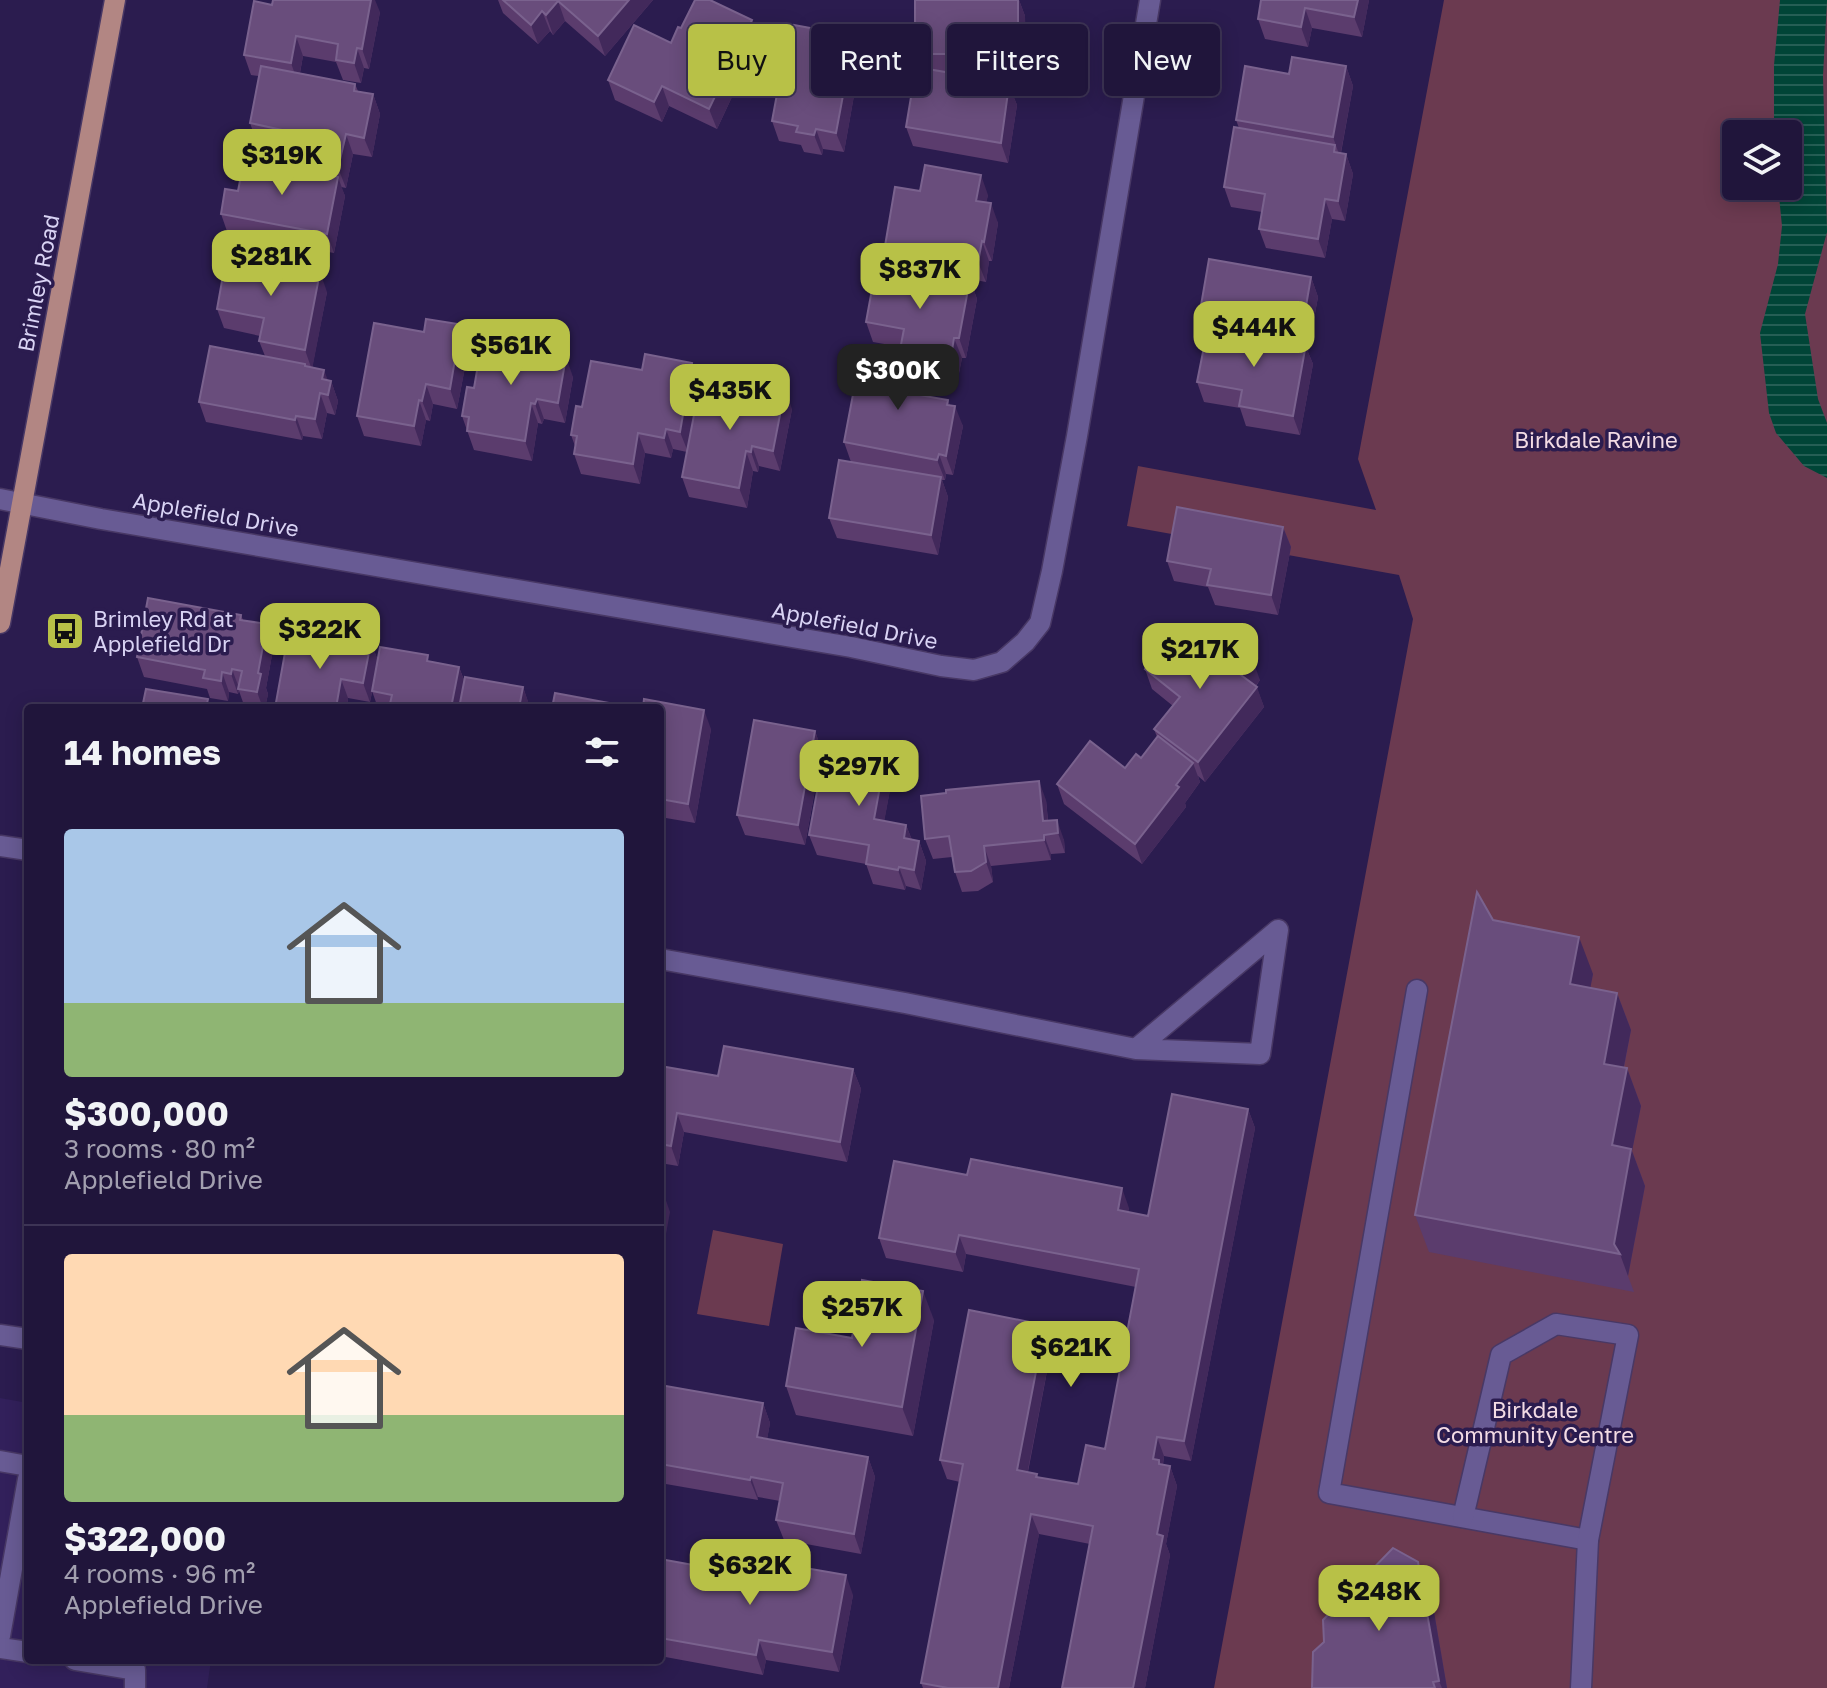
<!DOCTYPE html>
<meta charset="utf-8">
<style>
:root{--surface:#20153b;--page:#281e42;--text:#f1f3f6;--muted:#a29faf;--line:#3d3455;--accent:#b8c147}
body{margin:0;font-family:"Golos Text",sans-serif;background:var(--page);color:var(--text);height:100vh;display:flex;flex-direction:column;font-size:30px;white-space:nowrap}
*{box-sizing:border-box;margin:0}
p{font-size:26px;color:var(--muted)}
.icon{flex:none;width:44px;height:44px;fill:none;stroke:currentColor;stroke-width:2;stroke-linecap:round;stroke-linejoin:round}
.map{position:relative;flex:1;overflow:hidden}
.details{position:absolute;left:24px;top:704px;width:640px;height:960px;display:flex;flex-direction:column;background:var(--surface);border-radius:8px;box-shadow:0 4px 20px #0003,0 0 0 2px var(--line)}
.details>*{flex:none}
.hud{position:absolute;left:688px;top:24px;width:760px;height:72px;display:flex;gap:16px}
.buttons{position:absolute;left:1722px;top:120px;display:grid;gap:16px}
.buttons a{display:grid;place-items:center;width:80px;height:80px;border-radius:8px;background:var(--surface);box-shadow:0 4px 20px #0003,0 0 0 2px var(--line);font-size:40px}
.price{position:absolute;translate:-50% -68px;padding:0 18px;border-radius:16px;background:var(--accent);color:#111;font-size:26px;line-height:52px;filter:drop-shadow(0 2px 4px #0008)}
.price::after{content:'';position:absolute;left:50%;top:48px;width:24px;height:18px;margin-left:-12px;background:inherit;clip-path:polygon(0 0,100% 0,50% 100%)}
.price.on{background:#222;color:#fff}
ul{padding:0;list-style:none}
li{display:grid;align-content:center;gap:16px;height:424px;padding:0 40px}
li+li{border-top:2px solid var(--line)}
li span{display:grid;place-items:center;height:248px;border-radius:8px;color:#555}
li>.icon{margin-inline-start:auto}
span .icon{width:144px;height:144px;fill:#fffc;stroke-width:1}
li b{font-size:34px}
h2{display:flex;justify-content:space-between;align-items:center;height:96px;padding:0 40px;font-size:34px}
.tag{padding:0 28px;border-radius:8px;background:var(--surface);box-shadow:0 4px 20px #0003,0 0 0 2px var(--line);font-size:28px;line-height:72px}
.tag.on{background:var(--accent);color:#111}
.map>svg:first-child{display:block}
.built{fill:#32205b}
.park{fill:#6b3a50;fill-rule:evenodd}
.water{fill:url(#water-rules)}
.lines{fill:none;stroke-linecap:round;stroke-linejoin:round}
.minor-casing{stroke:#483865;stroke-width:23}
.major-casing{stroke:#483865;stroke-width:23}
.minor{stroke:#685b94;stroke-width:20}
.major{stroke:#b28683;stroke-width:20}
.wall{fill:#5b3c6d;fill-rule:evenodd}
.shaded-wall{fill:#42295b}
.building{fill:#694d7c;stroke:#7a628e;stroke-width:2}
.labels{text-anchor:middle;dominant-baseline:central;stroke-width:7;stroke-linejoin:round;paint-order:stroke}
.street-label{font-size:22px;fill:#d9d3f4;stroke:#2b1c4f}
.park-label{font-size:22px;fill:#f3dbe4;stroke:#2b1c4f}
.poi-label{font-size:22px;fill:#d9d3f4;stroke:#2b1c4f;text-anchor:start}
</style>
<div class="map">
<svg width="1827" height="1688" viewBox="0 0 1827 1688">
<defs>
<pattern id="water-rules" width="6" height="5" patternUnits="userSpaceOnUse" patternTransform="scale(2)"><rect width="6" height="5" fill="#004537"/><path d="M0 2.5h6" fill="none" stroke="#255f55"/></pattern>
</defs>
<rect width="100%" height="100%" fill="#2b1c4f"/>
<path class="built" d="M0 1398 28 1403V1660H211L207 1688H0Z"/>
<g class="park">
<path d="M1444 0H1827V1688H1214L1413 619 1399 575 1127 526 1138 466 1376 510 1358 459ZM1736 134H1788V186H1736Z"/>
<path d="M713 1230 783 1244 769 1326 697 1314Z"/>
</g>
<path class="water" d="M1780 0H1827L1823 76 1827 232 1805 314 1818 399 1827 423V478L1804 466 1776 433 1769 413 1760 333 1778 264 1782 226 1778 186H1788V134H1774V65Z"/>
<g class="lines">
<defs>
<g id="minor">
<path d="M0 499 101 519 851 647 941 666 974 670 1002 662 1025 642 1040 623 1052 571 1077 436 1150 0"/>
<path d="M0 846 28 850"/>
<path d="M660 959 905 1003 1136 1049 1260 1054 1278 930 1136 1049"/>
<path d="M1417 990 1329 1493 1588 1540"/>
<path d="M0 1335 28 1339"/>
<path d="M0 1461 28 1466"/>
<path d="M1463 1517 1501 1355 1556 1324 1628 1335 1588 1540 1581 1688"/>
<path d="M0 1636 28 1479"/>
<path d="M0 1648 28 1652"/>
<path d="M75 1660 135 1670V1688"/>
</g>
<path id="major" d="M0 623 115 0"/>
</defs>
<use href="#minor" class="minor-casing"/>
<use href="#major" class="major-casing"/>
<use href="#minor" class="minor"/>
<use href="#major" class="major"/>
</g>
<g class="wall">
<path d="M498 0H653L605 56 565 21 553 35 550 31 538 44 503 13Z"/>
<path d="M915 0H1019L1025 16 1026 74H1009L1013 87 1012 93 1017 105 1008 163 913 146 906 127 920 68 915 54ZM957 74H981L980 78Z"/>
<path d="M1261 0H1369L1362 37 1312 28 1308 47 1265 39 1258 19Z"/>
<path d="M272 5 380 12 369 69 364 68 361 83 343 80 336 62 303 56 300 73 355 84 358 91 373 94 380 114 372 157 353 154 346 188 341 187 345 196 334 253 228 234 221 214 238 191 295 169 291 159 293 151 257 143 250 123 259 76 251 75 244 55Z"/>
<path d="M752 20 759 39 717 129 669 106 662 122 615 100 608 80 671 43 681 28Z"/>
<path d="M861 56 844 152 823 149 822 155 804 152 801 145 779 141 772 121 787 62Z"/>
<path d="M1346 66 1353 86 1341 153 1346 154 1353 174 1345 221 1332 219 1325 258 1266 248 1259 229 1262 212 1231 207 1224 187 1239 128 1236 120 1289 74Z"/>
<path d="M920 191 988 195 986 202 998 223 992 261H989L986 282 970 279 977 299 966 358H962L956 388 931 384 932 386 930 397 950 405 963 426 953 475 946 474 945 480H942L948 497 938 555 837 538 829 518 851 462 844 442 859 385 899 362 898 360 901 347 873 342 866 322 893 265 885 246Z"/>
<path d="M1311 277 1318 297 1308 352 1313 364 1300 435 1246 426 1240 408 1204 402 1197 382 1206 335 1199 317Z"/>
<path d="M327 292 312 368 328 380 331 381 338 401 335 415 327 413 322 439 303 436 302 440 206 422 199 402 265 356 259 341 260 336 224 328 217 309Z"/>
<path d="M458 324 465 344 463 355 466 362 457 409 433 404 430 421 426 420 421 446 364 436 357 416 424 332Z"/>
<path d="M545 347 548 353 573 377 565 423 544 419 542 424 538 423 532 461 474 450 462 416 474 388Z"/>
<path d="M699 382 694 413 764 400 792 409 780 471 759 466 758 472 753 471 747 508 689 497 682 477 687 452 673 449 671 458 645 453 640 484 581 474 574 454 575 446 571 435 582 407Z"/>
<path d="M1283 527 1291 547 1278 615 1215 605 1208 587 1174 581 1167 561Z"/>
<path d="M241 615 243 620 267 624 274 644 266 688 268 694 265 708H245L239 691 238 694 229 692 228 701 210 698 207 689 144 677 137 657Z"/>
<path d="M371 642 378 661H430L459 667 464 680 523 687 530 708H378L372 691 375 678 370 702 348 698 347 708H275L326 643Z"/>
<path d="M1222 659 1260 680 1256 686 1264 707 1205 782 1198 776 1200 782 1185 803 1186 807 1142 864 1064 804 1057 784 1125 768 1141 758 1157 737 1154 729 1173 706 1152 689 1145 669Z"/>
<path d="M660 708 711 729 695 823 660 817Z"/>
<path d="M815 731 822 751 805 845 745 835 737 815Z"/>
<path d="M893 774 884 821 906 825 912 840 919 841 926 861 921 890 906 886 905 890 873 884 866 864 817 855 809 835Z"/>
<path d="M1046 800 1048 820 1064 840 1065 853 1051 854V860L991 866 993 882 978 891 962 892 955 872 952 857 933 859 925 839Z"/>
<path d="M1493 920 1593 974 1590 988 1617 993 1631 1030 1624 1068H1627L1641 1106 1632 1151 1645 1186 1628 1276 1634 1292 1429 1252 1415 1215Z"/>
<path d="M660 1066 718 1076 853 1069 861 1089 847 1162 684 1132 678 1166 660 1163Z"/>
<path d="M1248 1109 1255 1128 1191 1461 1164 1456 1163 1465 1170 1466 1177 1486 1166 1544 1170 1555 1145 1688H1062L1090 1544 1039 1534 1009 1688H923L921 1683 960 1482 947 1479 940 1460 1045 1325 1052 1345 1028 1472 1037 1474 1038 1477 1078 1484 1105 1449 1136 1287 966 1254 963 1272 886 1258 879 1238 1129 1208 1128 1212 1148 1216Z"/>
<path d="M934 1320 913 1436 796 1415 786 1386 852 1338Z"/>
<path d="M660 1385 763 1403 770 1423 767 1439 868 1457 875 1477 861 1554 784 1540 776 1520 780 1501 758 1497V1500L660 1483Z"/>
<path d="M660 1559 853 1595 839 1672 766 1660 763 1675 660 1656Z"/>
<path d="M1432 1600 1447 1688H1312Z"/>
</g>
<g class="shaded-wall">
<path d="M371 0H375L380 12 369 69 362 49Z"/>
<path d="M629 0H653L605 56 598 36Z"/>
<path d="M1018 0H1019L1025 16 1026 74 1018 54Z"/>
<path d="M1358 0H1369L1362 37 1354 17Z"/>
<path d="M558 1 565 21 553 35 546 15Z"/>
<path d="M1305 8 1312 28 1308 47 1301 27Z"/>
<path d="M542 11 550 31 538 44 531 25Z"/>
<path d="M752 20 759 39 717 129 709 109Z"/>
<path d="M296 36 303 56 298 83 291 63Z"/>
<path d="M854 36 861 56 844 152 836 133Z"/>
<path d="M357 48 364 68 361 83 354 63Z"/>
<path d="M1346 66 1353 86 1340 157 1333 137Z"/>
<path d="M1006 67 1013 87 1012 93 1017 105 1008 163 1001 143 1003 84Z"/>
<path d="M662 86 669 106 662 122 654 102Z"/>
<path d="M373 94 380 114 372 157 364 138Z"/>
<path d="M816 129 823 149 822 155 814 135Z"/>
<path d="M346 134 353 154 346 188 338 168Z"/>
<path d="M1346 154 1353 174 1345 221 1338 201Z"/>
<path d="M981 175 988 195 983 221 976 201Z"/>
<path d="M338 177 345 196 334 253 327 234Z"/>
<path d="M1325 199 1332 219 1325 258 1318 239Z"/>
<path d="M991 203 998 223 992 261 984 242Z"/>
<path d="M982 241 989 261 986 282 978 262Z"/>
<path d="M320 272 327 292 312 370 305 350Z"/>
<path d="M1311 277 1318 297 1308 352 1313 364 1300 435 1293 416 1305 347 1301 335Z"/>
<path d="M970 279 977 299 966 358 959 338Z"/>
<path d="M458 324 465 344 463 355 466 362 457 409 450 389Z"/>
<path d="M954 338 962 358 956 388 949 368Z"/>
<path d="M566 357 573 377 565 423 558 403Z"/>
<path d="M692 363 699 382 688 452 680 432Z"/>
<path d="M924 367 932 386 926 415 919 395Z"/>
<path d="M324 370 330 386 331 381 338 401 335 415 322 379Z"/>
<path d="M426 384 433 404 430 421 422 401Z"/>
<path d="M785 389 792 409 780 471 773 451Z"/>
<path d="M320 393 327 413 322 439 315 419Z"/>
<path d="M537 399 544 419 542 424 535 404Z"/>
<path d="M419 400 426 420 421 446 414 426Z"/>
<path d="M948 400 954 415 955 406 963 426 953 475 946 456Z"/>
<path d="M531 403 538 423 532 461 525 441Z"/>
<path d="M296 416 303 436 302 440 295 420Z"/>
<path d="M666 429 673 449 671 458 664 438Z"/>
<path d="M638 433 645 453 640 484 633 464Z"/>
<path d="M752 446 759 466 758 472 751 452Z"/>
<path d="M746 451 753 471 747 508 739 488Z"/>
<path d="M939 454 946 474 945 480 937 460Z"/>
<path d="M941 477 948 497 938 555 931 535Z"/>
<path d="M1283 527 1291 547 1278 615 1271 595Z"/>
<path d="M267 624 274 644 266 688 268 694 265 708H263L257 692 258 673Z"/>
<path d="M371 642 378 661 370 702 363 683Z"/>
<path d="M1253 661 1260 680 1249 694 1241 675Z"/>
<path d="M459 667 466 686 462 708H451Z"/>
<path d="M232 669 239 688 238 694 231 674Z"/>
<path d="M222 672 229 692 228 701 221 681Z"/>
<path d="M341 679 348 698 347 708H336Z"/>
<path d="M523 687 530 707V708H519Z"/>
<path d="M1257 687 1264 707 1205 782 1198 762Z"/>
<path d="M704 710 711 729 695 823 688 804Z"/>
<path d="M815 731 822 751 805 845 798 825Z"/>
<path d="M886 754 893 774 881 839 874 819Z"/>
<path d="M1193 763 1200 782 1185 803 1186 807 1142 864 1135 844Z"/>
<path d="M1039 781 1046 800 1049 834 1043 821Z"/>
<path d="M1057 820 1064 840 1065 853 1058 833Z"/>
<path d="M906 825 914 845 904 838Z"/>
<path d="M1044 835 1051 854V860L1044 840Z"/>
<path d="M919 841 926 861 921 890 914 870Z"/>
<path d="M984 846 991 866 993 882 986 862Z"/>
<path d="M899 867 906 886 905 890 898 870Z"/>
<path d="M1579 937 1593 974 1584 1021 1570 984Z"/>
<path d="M1617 993 1631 1030 1617 1102 1604 1064Z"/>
<path d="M1627 1068 1641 1106 1632 1151 1645 1186 1628 1276 1620 1254 1614 1244 1612 1145Z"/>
<path d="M853 1069 861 1089 847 1162 840 1142Z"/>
<path d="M1248 1109 1255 1128 1191 1461 1184 1441Z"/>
<path d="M677 1113 684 1132 678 1166 671 1146Z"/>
<path d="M1122 1188 1129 1208 1125 1230 1118 1210Z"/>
<path d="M663 1192 670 1212 660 1267V1207Z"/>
<path d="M959 1235 966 1254 963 1272 955 1252Z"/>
<path d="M923 1291 934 1320 913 1436 902 1407Z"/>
<path d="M1045 1325 1052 1345 1024 1490 1017 1470Z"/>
<path d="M763 1403 770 1423 764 1457 757 1437Z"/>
<path d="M1157 1437 1164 1456 1162 1468 1153 1459Z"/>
<path d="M868 1457 875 1477 861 1554 854 1534Z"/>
<path d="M1170 1466 1177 1486 1166 1544 1170 1555 1145 1688H1133L1157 1534Z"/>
<path d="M751 1477 758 1497V1500L750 1480Z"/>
<path d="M1031 1514 1039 1534 1009 1688H998Z"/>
<path d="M1418 1562 1432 1600 1447 1688H1442L1439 1681Z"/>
<path d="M846 1575 853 1595 839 1672 832 1652Z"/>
<path d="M759 1640 766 1660 763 1675 756 1655Z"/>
</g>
<g class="building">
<path d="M273 0H371L362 49 357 48 354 63 336 60 338 44 296 36 291 63 244 55 254 1 272 5Z"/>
<path d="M503 0H629L598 36 558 1 546 15 542 11 531 25Z"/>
<path d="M695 0H710L752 20 709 109 662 86 654 102 608 80 634 25 671 43 678 27 681 28Z"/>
<rect x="915" y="0" width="103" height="54"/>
<path d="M1261 0H1358L1354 17 1305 8 1301 27 1258 19Z"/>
<path d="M794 25 854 36 836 133 816 129 814 135 796 132 798 126 772 121 783 62H787Z"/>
<path d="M1292 57 1346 66 1333 137 1236 120 1245 66 1289 74Z"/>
<path d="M983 63 1006 67 1003 84 1009 85 1001 143 906 127 916 67 980 78Z"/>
<path d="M261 66 355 84 354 91 373 94 364 138 346 134 338 168 291 159 296 133 250 123Z"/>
<path d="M1234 127 1335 145 1334 152 1346 154 1338 201 1325 199 1318 239 1259 229 1265 194 1224 187Z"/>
<path d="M244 160 338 177 327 234 221 214 225 189 238 191Z"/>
<path d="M925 165 981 175 976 201 991 203 984 242 982 241 978 262 885 246 895 187 920 191Z"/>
<path d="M227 253 320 272 305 350 259 341 264 318 217 309Z"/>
<path d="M1209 259 1311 277 1301 335 1199 317Z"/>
<path d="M877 262 970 279 959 338H954L949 368 898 360 904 329 866 322Z"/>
<path d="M426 319 458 324 455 341 458 342 450 389 426 384 422 401 419 400 414 426 357 416 374 323 424 332Z"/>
<path d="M1208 327 1306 344 1293 416 1239 406 1242 390 1197 382Z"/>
<path d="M483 336 545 347V353L566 357 558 403 537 399 535 404 531 403 525 441 467 431 469 417 462 416 467 387 474 388Z"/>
<path d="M210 346 305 364V366L324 370 322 379 331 381 328 395 320 393 315 419 296 416 295 420 199 402Z"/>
<path d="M645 354 692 363 680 432 666 429 664 438 638 433 633 464 574 454 577 436 571 435 576 406 582 407 591 361 642 370Z"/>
<path d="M865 355 924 367 919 395 948 400 947 405 955 406 946 456 939 454 937 460 844 442 855 384 859 385Z"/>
<path d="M700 384 762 395 761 401H763L766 386 785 389 773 451 752 446 751 452 746 451 739 488 682 477Z"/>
<path d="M839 460 941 477 931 535 829 518Z"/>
<path d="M1177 507 1283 527 1271 595 1207 585 1211 569 1167 561Z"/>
<path d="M148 598 241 615 240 620 267 624 258 673 261 674 257 692 238 689 242 671 232 669 231 674 222 672 221 681 203 678 205 670 137 657Z"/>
<path d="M1179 626 1222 659 1233 645 1253 661 1241 675 1257 687 1198 762 1154 729 1180 697 1145 669Z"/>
<path d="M328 634 371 642 363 683 341 679 336 708H275L288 636 326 643Z"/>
<path d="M380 647 428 655 427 661 459 667 451 708H389L392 695 372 691Z"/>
<path d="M465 677 523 687 519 708H459Z"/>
<path d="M146 689 208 699 206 708H142Z"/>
<path d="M555 693 636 708H552Z"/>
<path d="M644 699 704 710 688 804 660 799V708H643Z"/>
<path d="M754 720 815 731 798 825 737 815Z"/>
<path d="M1158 736 1193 763 1176 785 1179 787 1135 844 1057 784 1090 741 1125 768 1136 754 1141 758Z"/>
<path d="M826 743 886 754 874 819 906 825 904 838 919 841 914 870 899 867 898 870 866 864 869 845 809 835Z"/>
<path d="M1039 781 1043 821 1057 820 1058 833 1044 835V840L984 846 986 862 971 871 955 872 949 836 925 839 921 796 946 793V790Z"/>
<path d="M1477 892 1493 920 1579 937 1570 984 1617 993 1604 1064 1627 1068 1612 1145 1631 1149 1614 1244 1620 1254 1415 1215Z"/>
<path d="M724 1046 853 1069 840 1142 677 1113 671 1146 660 1144V1066L718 1076Z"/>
<path d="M1172 1094 1248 1109 1184 1441 1157 1437 1153 1459 1159 1460V1464L1170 1466 1157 1534 1163 1536 1133 1688H1062L1093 1526 1031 1514 998 1688H948L921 1683 963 1464 940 1460 969 1310 1045 1325 1017 1470 1037 1474 1036 1477 1078 1484 1086 1445 1105 1449 1139 1269 959 1235 955 1252 879 1238 894 1161 967 1175 971 1159 1122 1188 1118 1210 1148 1216Z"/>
<path d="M660 1192H663L660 1207Z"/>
<path d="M862 1280 923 1291 902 1407 786 1386 796 1328 852 1338Z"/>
<path d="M660 1385 763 1403 757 1437 868 1457 854 1534 776 1520 783 1483 751 1477 750 1480 660 1464Z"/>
<path d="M1393 1548 1418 1562 1439 1681 1433 1682 1435 1688H1312L1313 1652 1324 1642 1323 1620Z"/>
<path d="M660 1559 766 1578 770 1562 846 1575 832 1652 759 1640 756 1655 660 1638Z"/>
</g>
<defs>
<symbol id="bus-square" viewBox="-11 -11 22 22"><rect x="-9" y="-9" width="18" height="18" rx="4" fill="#b8c147" stroke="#2b1c4f"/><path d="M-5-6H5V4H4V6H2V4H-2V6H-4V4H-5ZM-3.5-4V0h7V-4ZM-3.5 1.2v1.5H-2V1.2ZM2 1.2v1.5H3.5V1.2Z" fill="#111"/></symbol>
</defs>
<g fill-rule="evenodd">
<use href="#bus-square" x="43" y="609" width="44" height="44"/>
</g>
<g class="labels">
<g class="street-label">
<text transform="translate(38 283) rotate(-79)">Brimley Road</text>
<text transform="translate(216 514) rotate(10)">Applefield Drive</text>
<text transform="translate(855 625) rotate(11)">Applefield Drive</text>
</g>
<g class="park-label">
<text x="1596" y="439">Birkdale Ravine</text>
<text x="1535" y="1409">Birkdale<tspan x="1535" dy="25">Community Centre</tspan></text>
</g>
<g class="poi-label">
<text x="93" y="618">Brimley Rd at<tspan x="93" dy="25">Applefield Dr</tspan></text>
</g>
</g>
</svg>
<div class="buttons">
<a><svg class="icon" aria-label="layers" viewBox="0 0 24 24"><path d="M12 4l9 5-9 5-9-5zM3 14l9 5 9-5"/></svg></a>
</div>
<b class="price" style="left:282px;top:197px">$319K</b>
<b class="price" style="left:271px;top:298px">$281K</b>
<b class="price" style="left:920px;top:311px">$837K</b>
<b class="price" style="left:1254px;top:369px">$444K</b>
<b class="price" style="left:511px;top:387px">$561K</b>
<b class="price on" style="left:898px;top:412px">$300K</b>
<b class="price" style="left:730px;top:432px">$435K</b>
<b class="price" style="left:320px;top:671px">$322K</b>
<b class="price" style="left:1200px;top:691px">$217K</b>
<b class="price" style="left:859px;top:808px">$297K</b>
<b class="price" style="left:862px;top:1349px">$257K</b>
<b class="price" style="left:1071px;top:1389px">$621K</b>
<b class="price" style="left:750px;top:1607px">$632K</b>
<b class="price" style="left:1379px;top:1633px">$248K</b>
<div class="hud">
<a class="tag on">Buy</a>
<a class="tag">Rent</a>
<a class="tag">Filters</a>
<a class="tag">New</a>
</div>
<section class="details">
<h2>14 homes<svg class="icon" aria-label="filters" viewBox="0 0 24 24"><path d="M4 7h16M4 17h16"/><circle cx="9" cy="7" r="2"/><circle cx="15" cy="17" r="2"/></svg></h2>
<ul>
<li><span style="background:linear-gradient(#a9c7e8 70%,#8fb573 0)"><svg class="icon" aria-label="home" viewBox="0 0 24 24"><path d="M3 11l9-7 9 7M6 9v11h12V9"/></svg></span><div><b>$300,000</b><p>3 rooms · 80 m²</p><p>Applefield Drive</p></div></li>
<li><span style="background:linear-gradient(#ffd9b3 65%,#8fb573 0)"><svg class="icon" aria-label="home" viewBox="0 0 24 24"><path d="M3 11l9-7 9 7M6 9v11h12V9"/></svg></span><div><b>$322,000</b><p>4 rooms · 96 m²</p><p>Applefield Drive</p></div></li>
</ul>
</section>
</div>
